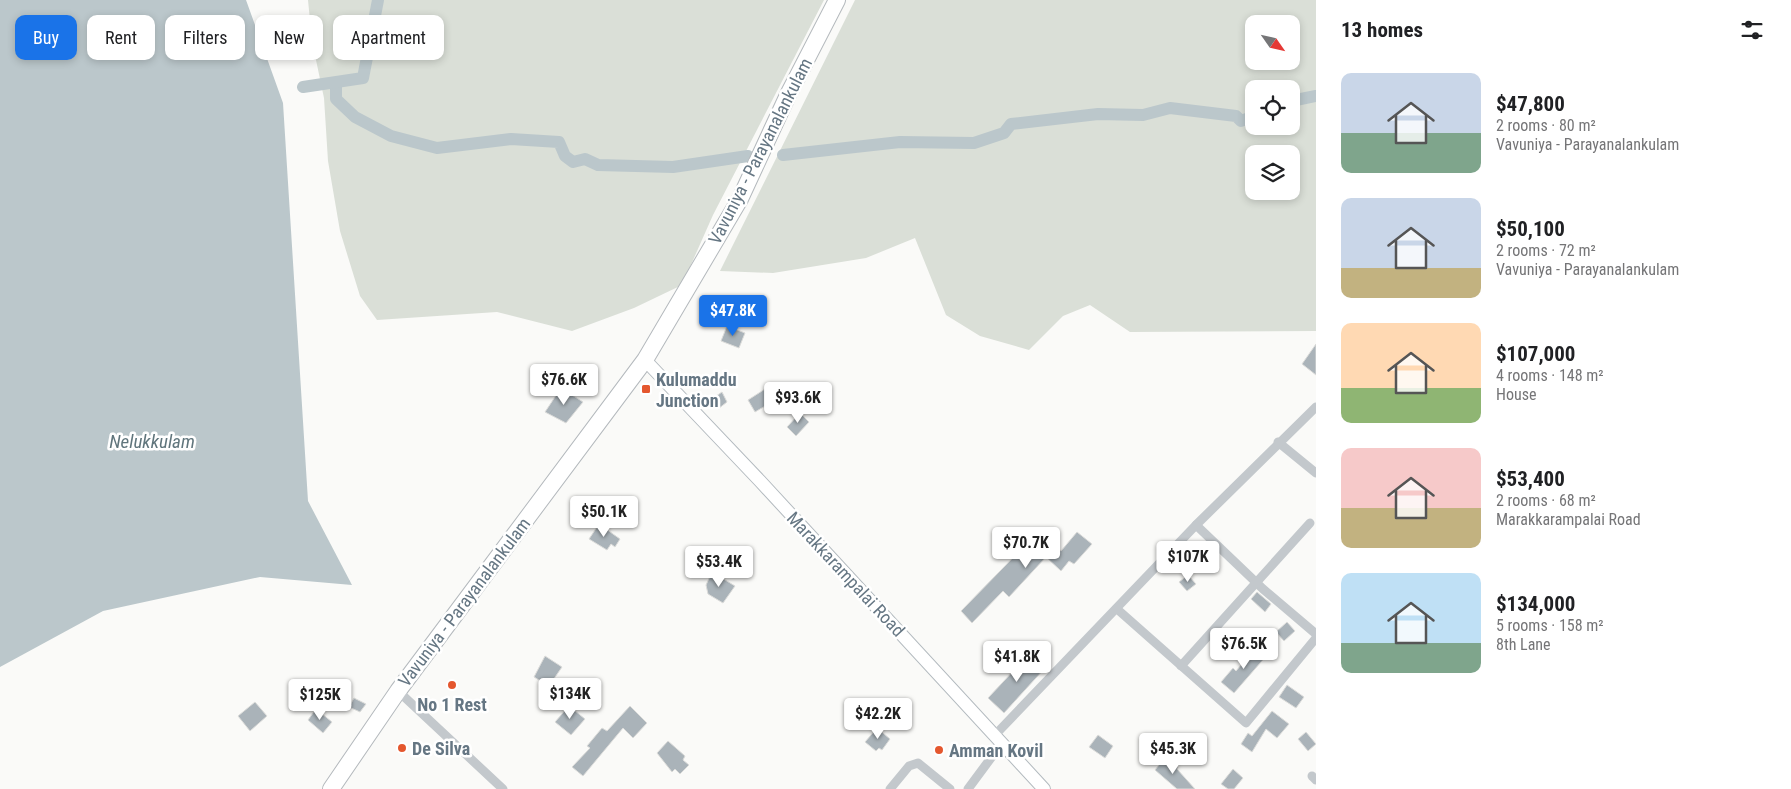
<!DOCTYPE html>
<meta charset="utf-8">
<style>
:root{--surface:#fff;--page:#f6f6f6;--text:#202124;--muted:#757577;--accent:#1a73e8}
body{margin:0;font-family:"Roboto Condensed",sans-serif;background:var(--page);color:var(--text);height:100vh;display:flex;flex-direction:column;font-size:19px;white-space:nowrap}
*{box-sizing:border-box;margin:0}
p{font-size:16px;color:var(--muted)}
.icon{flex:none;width:28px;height:28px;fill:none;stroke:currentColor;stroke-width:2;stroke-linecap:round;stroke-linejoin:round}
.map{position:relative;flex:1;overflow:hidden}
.panel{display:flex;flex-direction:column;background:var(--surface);width:475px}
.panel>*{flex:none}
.guide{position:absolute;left:15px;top:15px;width:475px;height:45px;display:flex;gap:10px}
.needle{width:32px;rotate:124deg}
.buttons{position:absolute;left:1245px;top:15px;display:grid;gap:10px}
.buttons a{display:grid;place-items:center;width:55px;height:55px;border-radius:10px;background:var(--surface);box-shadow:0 2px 8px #0003;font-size:25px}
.price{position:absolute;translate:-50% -42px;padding:0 11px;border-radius:5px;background:#fff;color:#222;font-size:16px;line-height:32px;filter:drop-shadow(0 1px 2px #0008)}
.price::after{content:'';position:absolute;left:50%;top:30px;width:15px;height:11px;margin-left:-8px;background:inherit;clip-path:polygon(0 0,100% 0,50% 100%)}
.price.selected{background:var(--accent);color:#fff}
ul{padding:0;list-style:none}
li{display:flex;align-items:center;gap:15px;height:125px;padding:0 25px}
li span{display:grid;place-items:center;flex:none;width:140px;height:100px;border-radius:10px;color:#555}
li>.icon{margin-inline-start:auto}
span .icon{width:60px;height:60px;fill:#fffc;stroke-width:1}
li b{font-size:21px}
h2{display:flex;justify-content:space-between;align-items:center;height:60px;padding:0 25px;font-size:21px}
.pill{padding:0 18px;border-radius:10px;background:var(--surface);box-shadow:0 2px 8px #0003;font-size:18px;line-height:45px}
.pill.selected{background:var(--accent);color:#fff}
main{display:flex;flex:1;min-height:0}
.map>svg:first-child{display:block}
.green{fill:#dadfd7;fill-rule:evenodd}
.water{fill:#bbc7cb}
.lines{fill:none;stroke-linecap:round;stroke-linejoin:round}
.canal{stroke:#bbc7cb;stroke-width:12}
.building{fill:#aab3b9;stroke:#dcdcda}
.secondary-casing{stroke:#b3babf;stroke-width:14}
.highway-casing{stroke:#b4b9bd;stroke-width:18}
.street{stroke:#c3c8cc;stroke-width:9}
.secondary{stroke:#fff;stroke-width:12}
.highway{stroke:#fff;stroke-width:16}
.poi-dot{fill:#e4572e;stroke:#fff;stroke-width:2}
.labels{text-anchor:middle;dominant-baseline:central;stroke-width:5;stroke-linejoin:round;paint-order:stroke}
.street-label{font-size:18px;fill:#657683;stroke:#fff}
.poi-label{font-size:18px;font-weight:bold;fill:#657683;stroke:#fff;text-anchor:start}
.water-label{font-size:19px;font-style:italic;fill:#60757c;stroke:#fff}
</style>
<main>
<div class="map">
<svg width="1316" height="789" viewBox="0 0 1316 789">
<rect width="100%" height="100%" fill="#fafaf8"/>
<g class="green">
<path d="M308 0H824L713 215 682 285 634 308 572 331 497 312 377 320 360 296 340 231 328 161 324 98 312 41Z"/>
<path d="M855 0H1316V331L1130 332 1090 305 1063 316 1029 350 980 336 946 315 915 238 866 258 773 273 720 271ZM1254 24H1291V61H1254ZM1254 89H1291V126H1254ZM1254 154H1291V191H1254Z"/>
</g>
<path class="water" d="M0 0H246L283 103 308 501 352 585 260 577 103 611 0 667Z"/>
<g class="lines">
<g class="canal">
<path d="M336 83V99L355 117 391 136 437 148 511 139 559 142 565 156 573 162 585 159 598 165 673 167 748 156"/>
<path d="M303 87 363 78 378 0"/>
<path d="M1291 101 1316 96"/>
<path d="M783 155 900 142 974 143 1004 133 1011 124 1098 114 1143 115 1170 108 1236 116 1241 121 1254 116"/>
</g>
</g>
<g class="building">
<path d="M727 326 745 333 739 348 721 341Z"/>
<path d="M1316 344V375L1302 364Z"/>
<path d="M561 388 583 402 566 423 545 412Z"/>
<path d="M765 389 772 402 755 412 748 400Z"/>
<path d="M722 392 727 402 718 409 712 399Z"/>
<path d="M800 413 809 422 796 436 787 427Z"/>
<path d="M599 524 620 539 615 547 611 544 607 550 589 539Z"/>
<path d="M1041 529 1061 551 1077 532 1092 544 1074 564 1069 561 1061 571 1046 557 1009 597 1003 591 972 623 961 611Z"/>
<path d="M712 572 735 586 723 603 708 594 706 585Z"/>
<path d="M1188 575 1196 584 1187 591 1179 582Z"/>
<path d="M1257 592 1271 604 1265 612 1251 599Z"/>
<path d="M1287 622 1295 631 1284 641 1276 632Z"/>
<path d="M1258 645 1268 654 1234 693 1221 682 1233 668 1236 671Z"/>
<path d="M1031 652 1046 667 1004 713 988 698Z"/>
<path d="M545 656 562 667 549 686 534 677Z"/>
<path d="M1287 685 1304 697 1296 708 1279 697Z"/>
<path d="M354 698 366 704 360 712 349 707Z"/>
<path d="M255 702 267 716 250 731 238 716Z"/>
<path d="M569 706 585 719 571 735 555 722Z"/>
<path d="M630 706 647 723 633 738 623 728 583 776 572 767 590 748 587 746 602 728 607 731Z"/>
<path d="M316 709 332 722 323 733 308 720Z"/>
<path d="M1272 711 1289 724 1277 738 1266 729 1252 752 1241 744 1248 733 1252 736Z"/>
<path d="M877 728 890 739 882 750 879 748 876 751 865 742Z"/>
<path d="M1306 732 1316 744 1308 751 1298 739Z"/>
<path d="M1098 735 1113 746 1105 758 1089 747Z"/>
<path d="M668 741 685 756 683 760 689 765 680 774 675 769 672 772 657 753Z"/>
<path d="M1166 756 1178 767 1177 769 1195 789H1177L1155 770Z"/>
<path d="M1233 769 1243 778 1234 789H1228L1221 784Z"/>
</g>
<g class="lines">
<defs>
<path id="secondary" d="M645 360 760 481 1044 789"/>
<path id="highway" d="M331 789 398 691 645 360 740 199 788 95 837 0"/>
</defs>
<use href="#secondary" class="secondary-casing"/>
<use href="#highway" class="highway-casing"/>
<g class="street">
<path d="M1278 442 1316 473"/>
<path d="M1196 525 1263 589 1316 634"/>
<path d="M1117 609 1246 723 1316 638"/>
<path d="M1181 666 1310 523"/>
<path d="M398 691 503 789"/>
<path d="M995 735 1196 525 1316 407"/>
<path d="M1312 776 1316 780"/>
<path d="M890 789 909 766 918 763 950 789"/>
<path d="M968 789 1002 743"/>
</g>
<use href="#secondary" class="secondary"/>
<use href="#highway" class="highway"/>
</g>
<g class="poi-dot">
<rect x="641" y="384" width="10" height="10" rx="2.5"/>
<circle cx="452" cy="685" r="5"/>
<circle cx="402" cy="748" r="5"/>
<circle cx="939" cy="750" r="5"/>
</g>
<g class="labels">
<g class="street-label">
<text transform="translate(760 151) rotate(-63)">Vavuniya - Parayanalankulam</text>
<text transform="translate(846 574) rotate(47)">Marakkarampalai Road</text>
<text transform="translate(464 602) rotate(-53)">Vavuniya - Parayanalankulam</text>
</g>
<g class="poi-label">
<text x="656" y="379">Kulumaddu<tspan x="656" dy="21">Junction</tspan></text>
<text x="452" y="704" text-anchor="middle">No 1 Rest</text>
<text x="412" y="748">De Silva</text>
<text x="949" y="750">Amman Kovil</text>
</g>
<g class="water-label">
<text x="152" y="441">Nelukkulam</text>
</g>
</g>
</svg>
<div class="buttons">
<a><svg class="needle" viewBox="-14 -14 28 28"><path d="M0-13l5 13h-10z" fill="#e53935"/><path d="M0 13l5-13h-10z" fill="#757577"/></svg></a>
<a><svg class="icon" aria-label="locate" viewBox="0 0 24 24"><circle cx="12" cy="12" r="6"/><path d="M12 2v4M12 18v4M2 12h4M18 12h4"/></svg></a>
<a><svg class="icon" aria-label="layers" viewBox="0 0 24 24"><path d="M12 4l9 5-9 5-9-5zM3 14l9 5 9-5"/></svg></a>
</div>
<b class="price selected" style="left:733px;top:337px">$47.8K</b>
<b class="price" style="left:564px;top:406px">$76.6K</b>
<b class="price" style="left:798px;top:424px">$93.6K</b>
<b class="price" style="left:604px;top:538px">$50.1K</b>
<b class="price" style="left:1026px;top:569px">$70.7K</b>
<b class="price" style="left:1188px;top:583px">$107K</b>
<b class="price" style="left:719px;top:588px">$53.4K</b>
<b class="price" style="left:1244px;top:670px">$76.5K</b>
<b class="price" style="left:1017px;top:683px">$41.8K</b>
<b class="price" style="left:570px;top:720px">$134K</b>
<b class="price" style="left:320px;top:721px">$125K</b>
<b class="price" style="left:878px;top:740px">$42.2K</b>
<b class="price" style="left:1173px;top:775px">$45.3K</b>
<div class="guide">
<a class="pill selected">Buy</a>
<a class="pill">Rent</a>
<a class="pill">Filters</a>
<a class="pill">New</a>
<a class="pill">Apartment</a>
</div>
</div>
<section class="panel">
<h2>13 homes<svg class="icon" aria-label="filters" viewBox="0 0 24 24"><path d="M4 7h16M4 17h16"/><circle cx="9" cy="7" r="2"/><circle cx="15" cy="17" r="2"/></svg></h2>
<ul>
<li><span style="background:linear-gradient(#c9d6e8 60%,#7fa58c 0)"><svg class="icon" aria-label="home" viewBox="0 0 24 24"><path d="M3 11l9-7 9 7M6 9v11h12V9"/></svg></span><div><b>$47,800</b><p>2 rooms · 80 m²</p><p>Vavuniya - Parayanalankulam</p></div></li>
<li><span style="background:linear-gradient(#c9d6e8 70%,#c2b280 0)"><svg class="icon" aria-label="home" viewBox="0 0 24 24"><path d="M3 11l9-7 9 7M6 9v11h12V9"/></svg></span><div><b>$50,100</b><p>2 rooms · 72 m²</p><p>Vavuniya - Parayanalankulam</p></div></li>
<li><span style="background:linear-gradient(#ffd9b3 65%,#8fb573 0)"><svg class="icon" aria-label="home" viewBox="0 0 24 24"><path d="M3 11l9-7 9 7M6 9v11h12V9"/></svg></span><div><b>$107,000</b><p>4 rooms · 148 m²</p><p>House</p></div></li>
<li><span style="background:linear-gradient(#f6c9c9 60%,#c2b280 0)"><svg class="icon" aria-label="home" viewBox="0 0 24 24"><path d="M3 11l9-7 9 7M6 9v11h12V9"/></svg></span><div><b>$53,400</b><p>2 rooms · 68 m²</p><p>Marakkarampalai Road</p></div></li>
<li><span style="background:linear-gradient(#bfe0f5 70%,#7fa58c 0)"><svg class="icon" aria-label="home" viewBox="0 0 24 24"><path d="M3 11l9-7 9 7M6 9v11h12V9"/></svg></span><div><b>$134,000</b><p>5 rooms · 158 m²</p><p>8th Lane</p></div></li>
</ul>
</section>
</main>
